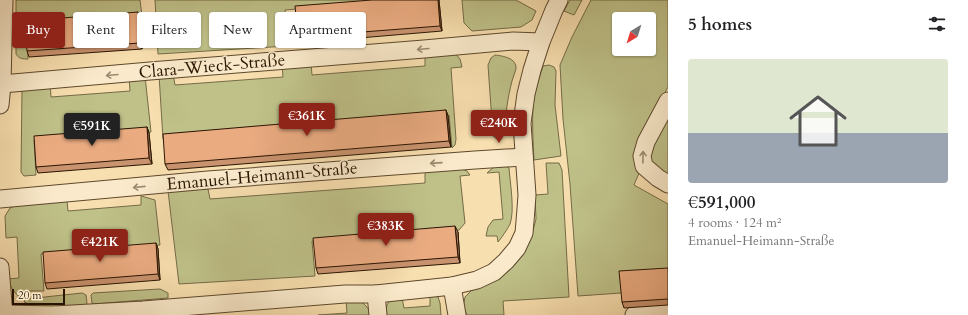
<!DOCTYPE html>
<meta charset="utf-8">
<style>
:root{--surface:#fff;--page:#f6f6f6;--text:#202124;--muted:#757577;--accent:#8f2418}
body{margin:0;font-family:Cardo,serif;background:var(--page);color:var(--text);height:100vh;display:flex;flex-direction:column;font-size:15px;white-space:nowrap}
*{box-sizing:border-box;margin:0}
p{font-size:13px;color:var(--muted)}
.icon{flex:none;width:22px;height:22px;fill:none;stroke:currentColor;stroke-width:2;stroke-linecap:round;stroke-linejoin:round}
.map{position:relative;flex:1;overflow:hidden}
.details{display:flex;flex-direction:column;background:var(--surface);width:300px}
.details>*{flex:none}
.top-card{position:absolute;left:12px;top:12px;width:380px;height:36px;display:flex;gap:8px}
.needle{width:26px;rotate:218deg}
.tools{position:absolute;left:612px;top:12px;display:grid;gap:8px}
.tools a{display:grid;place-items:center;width:44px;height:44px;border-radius:4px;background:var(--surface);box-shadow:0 1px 3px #0004;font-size:20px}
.scale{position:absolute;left:12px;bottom:10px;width:53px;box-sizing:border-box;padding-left:4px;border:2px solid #2a1502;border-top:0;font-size:11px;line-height:14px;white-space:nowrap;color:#2a1502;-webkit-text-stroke:3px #faeacb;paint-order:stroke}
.price{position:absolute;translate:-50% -34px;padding:0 9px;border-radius:4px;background:var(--accent);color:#fff;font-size:13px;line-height:26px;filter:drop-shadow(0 1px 2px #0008)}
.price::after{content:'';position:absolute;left:50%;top:24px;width:12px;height:9px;margin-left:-6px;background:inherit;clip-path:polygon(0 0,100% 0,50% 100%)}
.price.current{background:#222;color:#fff}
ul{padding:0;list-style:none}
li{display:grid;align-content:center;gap:8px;height:212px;padding:0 20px}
li span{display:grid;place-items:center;height:124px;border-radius:4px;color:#555}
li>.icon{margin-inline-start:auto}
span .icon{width:72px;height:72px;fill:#fffc;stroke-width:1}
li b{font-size:17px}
h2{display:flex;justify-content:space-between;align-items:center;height:48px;padding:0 20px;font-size:17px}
.tag{padding:0 14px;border-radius:4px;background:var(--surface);box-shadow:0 1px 3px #0004;font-size:14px;line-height:36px}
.tag.current{background:var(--accent);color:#fff}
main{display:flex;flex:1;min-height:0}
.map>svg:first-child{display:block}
.grass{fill:#bfc189;stroke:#746b46;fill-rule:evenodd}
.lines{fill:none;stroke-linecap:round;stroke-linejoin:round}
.minor-casing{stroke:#5e482d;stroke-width:19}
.minor{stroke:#faeacb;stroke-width:17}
.wall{fill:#c9936f;stroke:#2a1502}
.shaded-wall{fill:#a4785a;stroke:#2a1502}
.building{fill:#eaab81;stroke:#2a1502}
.oneway{stroke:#9c8a71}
.labels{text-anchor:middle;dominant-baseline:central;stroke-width:3;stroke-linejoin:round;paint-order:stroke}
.street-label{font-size:17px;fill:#2a1502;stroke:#faeacb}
</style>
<main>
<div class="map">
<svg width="668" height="315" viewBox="0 0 668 315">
<rect width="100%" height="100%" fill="#f8dfaf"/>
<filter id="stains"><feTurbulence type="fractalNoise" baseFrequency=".005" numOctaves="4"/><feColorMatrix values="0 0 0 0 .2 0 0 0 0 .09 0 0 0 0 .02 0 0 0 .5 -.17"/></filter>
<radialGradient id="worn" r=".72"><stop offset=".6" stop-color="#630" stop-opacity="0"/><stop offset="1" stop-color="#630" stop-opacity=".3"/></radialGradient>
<g class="grass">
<path d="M16 0H140L142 16 26 26 28 59C23 59 19 59 16 54Z"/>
<path d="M155 0H408L285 10 288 46 158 54Z"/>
<path d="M462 0H516L536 11 532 20 521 27 472 31 464 23Z"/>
<path d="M570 0H582L574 15 564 11Z"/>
<path d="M591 0H668V87L638 143 640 171 634 185 668 204V272L621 293 578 296 570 184 563 119 560 65 572 37ZM619 19H649V49H619Z"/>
<path d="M455 53 460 59 462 67 451 68 456 139 455 145 452 148 449 115 163 139 159 75 173 74 175 85 283 77 282 65 311 63 312 75 425 66V56Z"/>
<path d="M495 55C503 56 517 58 516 69 515 73 513 77 512 81 510 89 508 98 507 106 505 117 510 135 497 139L493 136 488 65 491 58Z"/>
<path d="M549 65 554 67 556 71 555 105 561 156 534 160C533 142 532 124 533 106 534 93 539 79 543 66Z"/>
<path d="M145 76 151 132 34 140 36 175 24 176 21 172 22 90 50 82 51 97 130 91 129 77Z"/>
<path d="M668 115V179L651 166 649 154Z"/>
<path d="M546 163H559L562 170 569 297 503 301 504 315H467L463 307 465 297 472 290 495 281 532 234 536 219 535 195 548 194Z"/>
<path d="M502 164 509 168C510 182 515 211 510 224 507 230 502 237 498 242L497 236H486L488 227 493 220 503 219 499 172 487 173 495 166Z"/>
<path d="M462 169 467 171 470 175 460 176 465 223 459 230 312 241 315 276 179 284 168 191 208 189 210 199 425 183V171Z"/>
<path d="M141 196 155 200 160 245 41 254 44 291H26L22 292 19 297 12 289 8 279 19 278 17 237 6 238 5 216 10 208 19 204 67 201 68 211 141 205Z"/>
<path d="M160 289 168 293V298L94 304 92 303 91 295 93 293Z"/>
<path d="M82 293 86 295 87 303 86 305 42 309 31 305 24 302 26 299Z"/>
<path d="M430 295 438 297 440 303 441 315H385C387 301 388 300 402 298L404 308 430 306Z"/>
<path d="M346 300C362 299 364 303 373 315H318L347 313Z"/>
</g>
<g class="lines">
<defs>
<g id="minor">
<path d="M2 84 150 71 424 49 513 41 541 42"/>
<path d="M668 101 646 142 642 156 644 166 658 178 668 184"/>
<path d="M0 105 2 84 4 0"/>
<path d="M0 199 208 180 475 160 524 157"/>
<path d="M0 267 4 315"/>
<path d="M452 286 457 315"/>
<path d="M376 294 378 315"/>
<path d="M4 314 55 315"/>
<path d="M55 315 143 310 345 294H376L452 286 477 280 494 272 506 261 517 248 524 233 526 209 527 195 522 123 526 94 532 70 541 42 554 10 559 0"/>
<path d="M634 315 668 313"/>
</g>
</defs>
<use href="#minor" class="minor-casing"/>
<use href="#minor" class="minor"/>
</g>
<g class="wall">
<path d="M439 0 442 31 300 43 298 37Z"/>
<path d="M138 12 140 18 142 49 29 57 27 51Z"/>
<path d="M446 110 448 116 451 147 168 170 165 164Z"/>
<path d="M147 127 149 133 152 164 38 173 36 167Z"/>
<path d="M458 232 460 263 318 274 316 268Z"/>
<path d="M156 243 158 249 160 280 47 289 45 283Z"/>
<path d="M668 268V305L624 308 622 302Z"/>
</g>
<g class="shaded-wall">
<path d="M438 0H439V1L442 31 440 26Z"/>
<path d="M138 12 140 18 142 49 140 43Z"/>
<path d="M446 110 448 116 451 147 449 141Z"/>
<path d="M147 127 149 133 152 164 149 158Z"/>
<path d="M455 226 458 232 460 263 458 257Z"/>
<path d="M156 243 158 249 160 280 158 274Z"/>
</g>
<g class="building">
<path d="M372 0H438L440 26 298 37 295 6Z"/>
<path d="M138 12 140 43 27 51 24 21Z"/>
<path d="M446 110 449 141 165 164 163 134Z"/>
<path d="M147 127 149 158 36 167 34 136Z"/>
<path d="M455 226 458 257 316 268 313 238Z"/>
<path d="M156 243 158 274 45 283 43 252Z"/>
<path d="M668 268V299L622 302 619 271Z"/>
</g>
<defs><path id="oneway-shaft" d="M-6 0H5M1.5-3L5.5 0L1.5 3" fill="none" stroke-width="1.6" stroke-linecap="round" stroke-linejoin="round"/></defs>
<g class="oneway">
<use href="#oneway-shaft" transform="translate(423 49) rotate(175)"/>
<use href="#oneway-shaft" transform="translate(112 75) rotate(175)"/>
<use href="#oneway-shaft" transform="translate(643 157) rotate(-89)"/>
<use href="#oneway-shaft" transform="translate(436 163) rotate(176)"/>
<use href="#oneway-shaft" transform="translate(139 187) rotate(174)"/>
</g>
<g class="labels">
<g class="street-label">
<text transform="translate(212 66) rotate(-5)">Clara-Wieck-Straße</text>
<text transform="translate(262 176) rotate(-5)">Emanuel-Heimann-Straße</text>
</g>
</g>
<rect width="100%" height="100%" filter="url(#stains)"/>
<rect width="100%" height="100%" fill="url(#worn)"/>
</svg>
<div class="tools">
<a><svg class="needle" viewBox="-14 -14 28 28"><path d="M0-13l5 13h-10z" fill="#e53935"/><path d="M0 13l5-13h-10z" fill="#757577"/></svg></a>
</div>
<div class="scale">20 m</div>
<b class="price" style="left:307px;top:137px">€361K</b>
<b class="price" style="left:499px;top:144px">€240K</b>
<b class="price current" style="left:92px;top:147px">€591K</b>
<b class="price" style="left:386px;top:247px">€383K</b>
<b class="price" style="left:100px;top:263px">€421K</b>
<div class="top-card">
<a class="tag current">Buy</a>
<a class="tag">Rent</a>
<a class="tag">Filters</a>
<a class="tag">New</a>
<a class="tag">Apartment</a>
</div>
</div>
<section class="details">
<h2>5 homes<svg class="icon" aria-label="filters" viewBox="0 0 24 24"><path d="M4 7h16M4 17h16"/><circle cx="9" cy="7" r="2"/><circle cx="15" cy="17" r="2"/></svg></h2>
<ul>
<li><span style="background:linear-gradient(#dfe7d0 60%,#9aa5b1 0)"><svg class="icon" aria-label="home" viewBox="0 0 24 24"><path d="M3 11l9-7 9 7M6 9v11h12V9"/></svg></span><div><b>€591,000</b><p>4 rooms · 124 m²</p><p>Emanuel-Heimann-Straße</p></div></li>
</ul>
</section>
</main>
